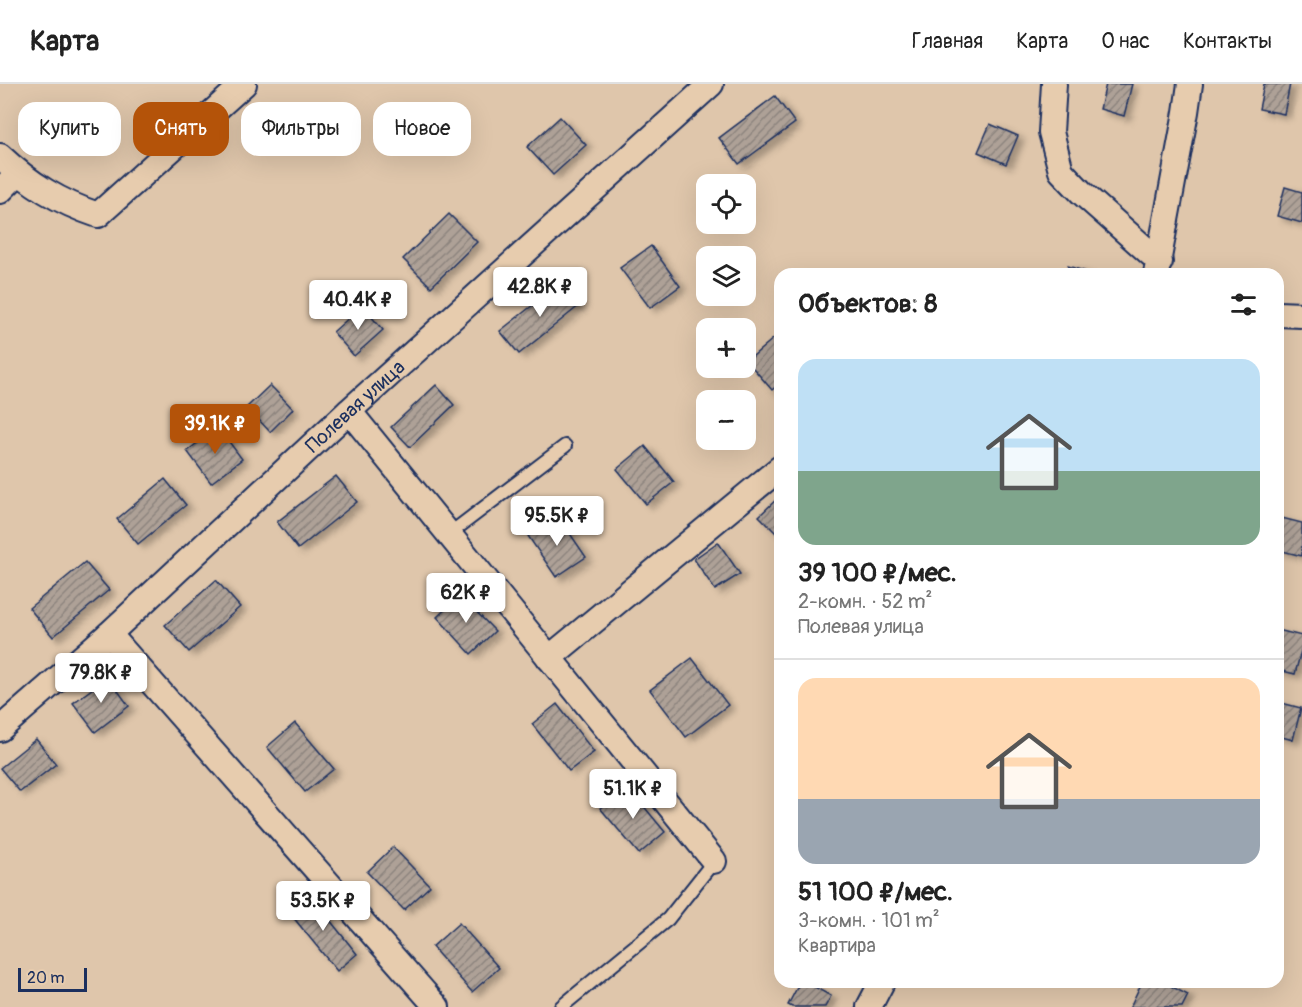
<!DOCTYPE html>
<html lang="ru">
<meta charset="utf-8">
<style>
:root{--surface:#fff;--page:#f2f2f2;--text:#222;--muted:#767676;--line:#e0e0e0;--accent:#b45309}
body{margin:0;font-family:Pangolin,sans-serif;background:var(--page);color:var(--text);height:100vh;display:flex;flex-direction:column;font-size:22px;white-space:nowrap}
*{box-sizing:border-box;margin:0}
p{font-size:20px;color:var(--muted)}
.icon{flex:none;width:33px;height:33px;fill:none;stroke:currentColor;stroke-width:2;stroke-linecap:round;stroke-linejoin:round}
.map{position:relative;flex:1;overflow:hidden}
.panel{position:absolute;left:774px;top:184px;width:510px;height:720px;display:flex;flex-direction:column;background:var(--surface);border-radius:18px;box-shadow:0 6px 24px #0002}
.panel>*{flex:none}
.top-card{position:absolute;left:18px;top:18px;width:570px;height:54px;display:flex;gap:12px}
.tools{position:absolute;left:696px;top:90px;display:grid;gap:12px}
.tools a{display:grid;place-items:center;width:60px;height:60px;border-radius:12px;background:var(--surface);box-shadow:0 6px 24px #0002;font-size:30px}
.scale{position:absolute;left:18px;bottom:15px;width:69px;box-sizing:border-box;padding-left:6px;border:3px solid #1b2f5e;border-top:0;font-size:16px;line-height:21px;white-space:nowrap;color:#1b2f5e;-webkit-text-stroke:4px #e7ccae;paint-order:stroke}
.price{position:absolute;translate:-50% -51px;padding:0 14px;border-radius:6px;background:#fff;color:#222;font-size:20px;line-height:39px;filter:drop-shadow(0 2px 3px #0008)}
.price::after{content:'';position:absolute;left:50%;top:36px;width:18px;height:14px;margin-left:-9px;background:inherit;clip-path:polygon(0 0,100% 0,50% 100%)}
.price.active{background:var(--accent);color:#fff}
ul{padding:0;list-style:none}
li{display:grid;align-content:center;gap:12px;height:318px;padding:0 24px}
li+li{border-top:2px solid var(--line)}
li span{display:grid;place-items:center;height:186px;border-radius:18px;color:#555}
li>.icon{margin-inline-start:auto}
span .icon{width:108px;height:108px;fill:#fffc;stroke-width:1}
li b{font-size:26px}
h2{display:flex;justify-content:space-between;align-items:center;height:72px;padding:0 24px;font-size:26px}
.chip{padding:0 21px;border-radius:18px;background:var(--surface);box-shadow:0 6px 24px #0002;font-size:21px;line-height:54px}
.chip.active{background:var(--accent);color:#fff}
header{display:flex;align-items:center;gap:36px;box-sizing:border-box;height:84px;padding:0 30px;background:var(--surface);border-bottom:2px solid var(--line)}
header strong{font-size:28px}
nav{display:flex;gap:33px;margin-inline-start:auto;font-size:21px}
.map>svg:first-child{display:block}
.building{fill:url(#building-hatch);stroke:#1b2f5e;stroke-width:1.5;filter:url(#shadow)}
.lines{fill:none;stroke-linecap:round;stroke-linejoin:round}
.service-casing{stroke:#1b2f5e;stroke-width:16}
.minor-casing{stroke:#1b2f5e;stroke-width:28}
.service{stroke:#e7ccae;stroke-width:12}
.minor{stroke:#e7ccae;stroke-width:24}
.labels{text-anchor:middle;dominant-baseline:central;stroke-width:5;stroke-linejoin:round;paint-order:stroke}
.street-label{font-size:20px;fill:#1b2f5e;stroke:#e7ccae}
</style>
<header>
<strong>Карта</strong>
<nav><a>Главная</a><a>Карта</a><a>О нас</a><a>Контакты</a></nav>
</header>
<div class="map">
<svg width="1302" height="923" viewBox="0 0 1302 923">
<defs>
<pattern id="building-hatch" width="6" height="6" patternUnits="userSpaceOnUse" patternTransform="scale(1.5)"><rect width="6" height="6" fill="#aea197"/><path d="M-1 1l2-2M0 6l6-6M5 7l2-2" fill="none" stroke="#8d847e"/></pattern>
<filter id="shadow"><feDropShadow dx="6" dy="4" stdDeviation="3" flood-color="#0004"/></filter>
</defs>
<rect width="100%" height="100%" fill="#dfc6ab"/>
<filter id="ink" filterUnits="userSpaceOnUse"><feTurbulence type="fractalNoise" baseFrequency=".0167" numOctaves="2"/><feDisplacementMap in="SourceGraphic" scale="12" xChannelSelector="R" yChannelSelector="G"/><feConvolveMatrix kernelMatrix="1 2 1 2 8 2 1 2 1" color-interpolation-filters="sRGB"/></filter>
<g filter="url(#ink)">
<g class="building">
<path d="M1106 0H1132L1124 32 1100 25Z"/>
<path d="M1264 0H1290L1284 30 1259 25Z"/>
<path d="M775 12 795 39 739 80 719 54Z"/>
<path d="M560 33 586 61 553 91 527 63Z"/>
<path d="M990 40 1018 52 1006 80 978 68Z"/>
<path d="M1285 103 1302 108V139L1277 132Z"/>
<path d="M449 130 477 158 431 203 403 175Z"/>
<path d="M651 162 680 202 650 224 620 184Z"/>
<path d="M1068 182 1093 190H1065Z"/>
<path d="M562 198 580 221 519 270 500 247Z"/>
<path d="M362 222 383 246 354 272 333 248Z"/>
<path d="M774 254 780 261V299L772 306 747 277Z"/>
<path d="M270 301 293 325 270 348 247 323Z"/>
<path d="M436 301 454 321 410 363 391 343Z"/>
<path d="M218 343 242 375 211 399 187 367Z"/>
<path d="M645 362 674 398 646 420 617 385Z"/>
<path d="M336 392 357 418 298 465 277 438Z"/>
<path d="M165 395 186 421 138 460 117 435Z"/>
<path d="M780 412V453L759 432Z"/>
<path d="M558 432 586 473 556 493 528 452Z"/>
<path d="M1278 433 1302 439V472L1278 466Z"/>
<path d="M718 458 740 490 715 506 694 475Z"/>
<path d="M85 478 109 506 53 553 29 524Z"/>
<path d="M216 496 240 523 189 568 165 541Z"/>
<path d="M460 511 495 547 471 570 437 533Z"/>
<path d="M1278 546 1302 552V563L1295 590 1278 586Z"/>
<path d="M692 574 728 621 686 653 650 606Z"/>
<path d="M108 593 129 622 95 648 73 619Z"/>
<path d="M1278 618 1301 624 1293 656 1278 652Z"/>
<path d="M557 620 594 668 569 687 532 640Z"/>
<path d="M295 639 334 685 305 708 267 663Z"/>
<path d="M36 655 56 680 20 708 0 684Z"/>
<path d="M627 702 665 748 639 770 600 724Z"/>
<path d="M393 763 430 802 404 826 367 788Z"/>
<path d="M309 810 357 870 337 887 288 827Z"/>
<path d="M459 839 499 884 472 908 432 863Z"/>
<path d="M800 898H806L831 912 825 923H792L788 921Z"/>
<path d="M1142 898H1163L1188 911 1182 923H1130Z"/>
</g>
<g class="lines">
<defs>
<g id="service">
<path d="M448 451 565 362"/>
<path d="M561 923 668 835 714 777"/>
</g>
<g id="minor">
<path d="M1054 0 1051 48 1061 87 1082 109 1160 178"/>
<path d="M0 72C30 100 59 118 98 131L244 0"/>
<path d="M0 107 18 89"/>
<path d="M1156 190 1186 28 1190 0"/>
<path d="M1278 230 1302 231"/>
<path d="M349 327 714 777"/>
<path d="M109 550 437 923"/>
<path d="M549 574 780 384"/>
<path id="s1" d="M0 645 109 550 349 327 711 0"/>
<path d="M869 923 882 898"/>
</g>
</defs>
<use href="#service" class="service-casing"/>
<use href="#minor" class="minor-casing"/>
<use href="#service" class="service"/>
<use href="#minor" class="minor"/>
</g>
</g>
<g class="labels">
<g class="street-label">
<text stroke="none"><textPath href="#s1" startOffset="480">Полевая улица</textPath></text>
</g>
</g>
</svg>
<div class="tools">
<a><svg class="icon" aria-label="locate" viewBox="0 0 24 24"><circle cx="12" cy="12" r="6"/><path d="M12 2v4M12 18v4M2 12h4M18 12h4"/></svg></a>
<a><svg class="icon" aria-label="layers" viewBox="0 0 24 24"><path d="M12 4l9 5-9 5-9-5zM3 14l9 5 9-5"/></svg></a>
<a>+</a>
<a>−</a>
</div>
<div class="scale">20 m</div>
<b class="price" style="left:540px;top:234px">42.8K ₽</b>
<b class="price" style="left:358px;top:247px">40.4K ₽</b>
<b class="price active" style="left:215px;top:371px">39.1K ₽</b>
<b class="price" style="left:557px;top:463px">95.5K ₽</b>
<b class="price" style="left:466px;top:540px">62K ₽</b>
<b class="price" style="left:101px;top:620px">79.8K ₽</b>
<b class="price" style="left:633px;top:736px">51.1K ₽</b>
<b class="price" style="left:323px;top:848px">53.5K ₽</b>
<div class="top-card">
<a class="chip">Купить</a>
<a class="chip active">Снять</a>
<a class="chip">Фильтры</a>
<a class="chip">Новое</a>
</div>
<section class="panel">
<h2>Объектов: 8<svg class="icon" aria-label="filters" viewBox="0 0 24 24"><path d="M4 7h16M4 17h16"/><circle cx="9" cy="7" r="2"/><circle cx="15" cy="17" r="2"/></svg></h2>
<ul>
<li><span style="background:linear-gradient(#bfe0f5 60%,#7fa58c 0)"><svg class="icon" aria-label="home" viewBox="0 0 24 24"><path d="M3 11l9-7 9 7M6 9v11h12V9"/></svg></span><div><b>39 100 ₽/мес.</b><p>2-комн. · 52 m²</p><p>Полевая улица</p></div></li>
<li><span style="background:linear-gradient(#ffd9b3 65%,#9aa5b1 0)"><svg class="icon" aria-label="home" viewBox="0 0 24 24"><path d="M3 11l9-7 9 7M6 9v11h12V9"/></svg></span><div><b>51 100 ₽/мес.</b><p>3-комн. · 101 m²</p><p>Квартира</p></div></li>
</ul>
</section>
</div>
